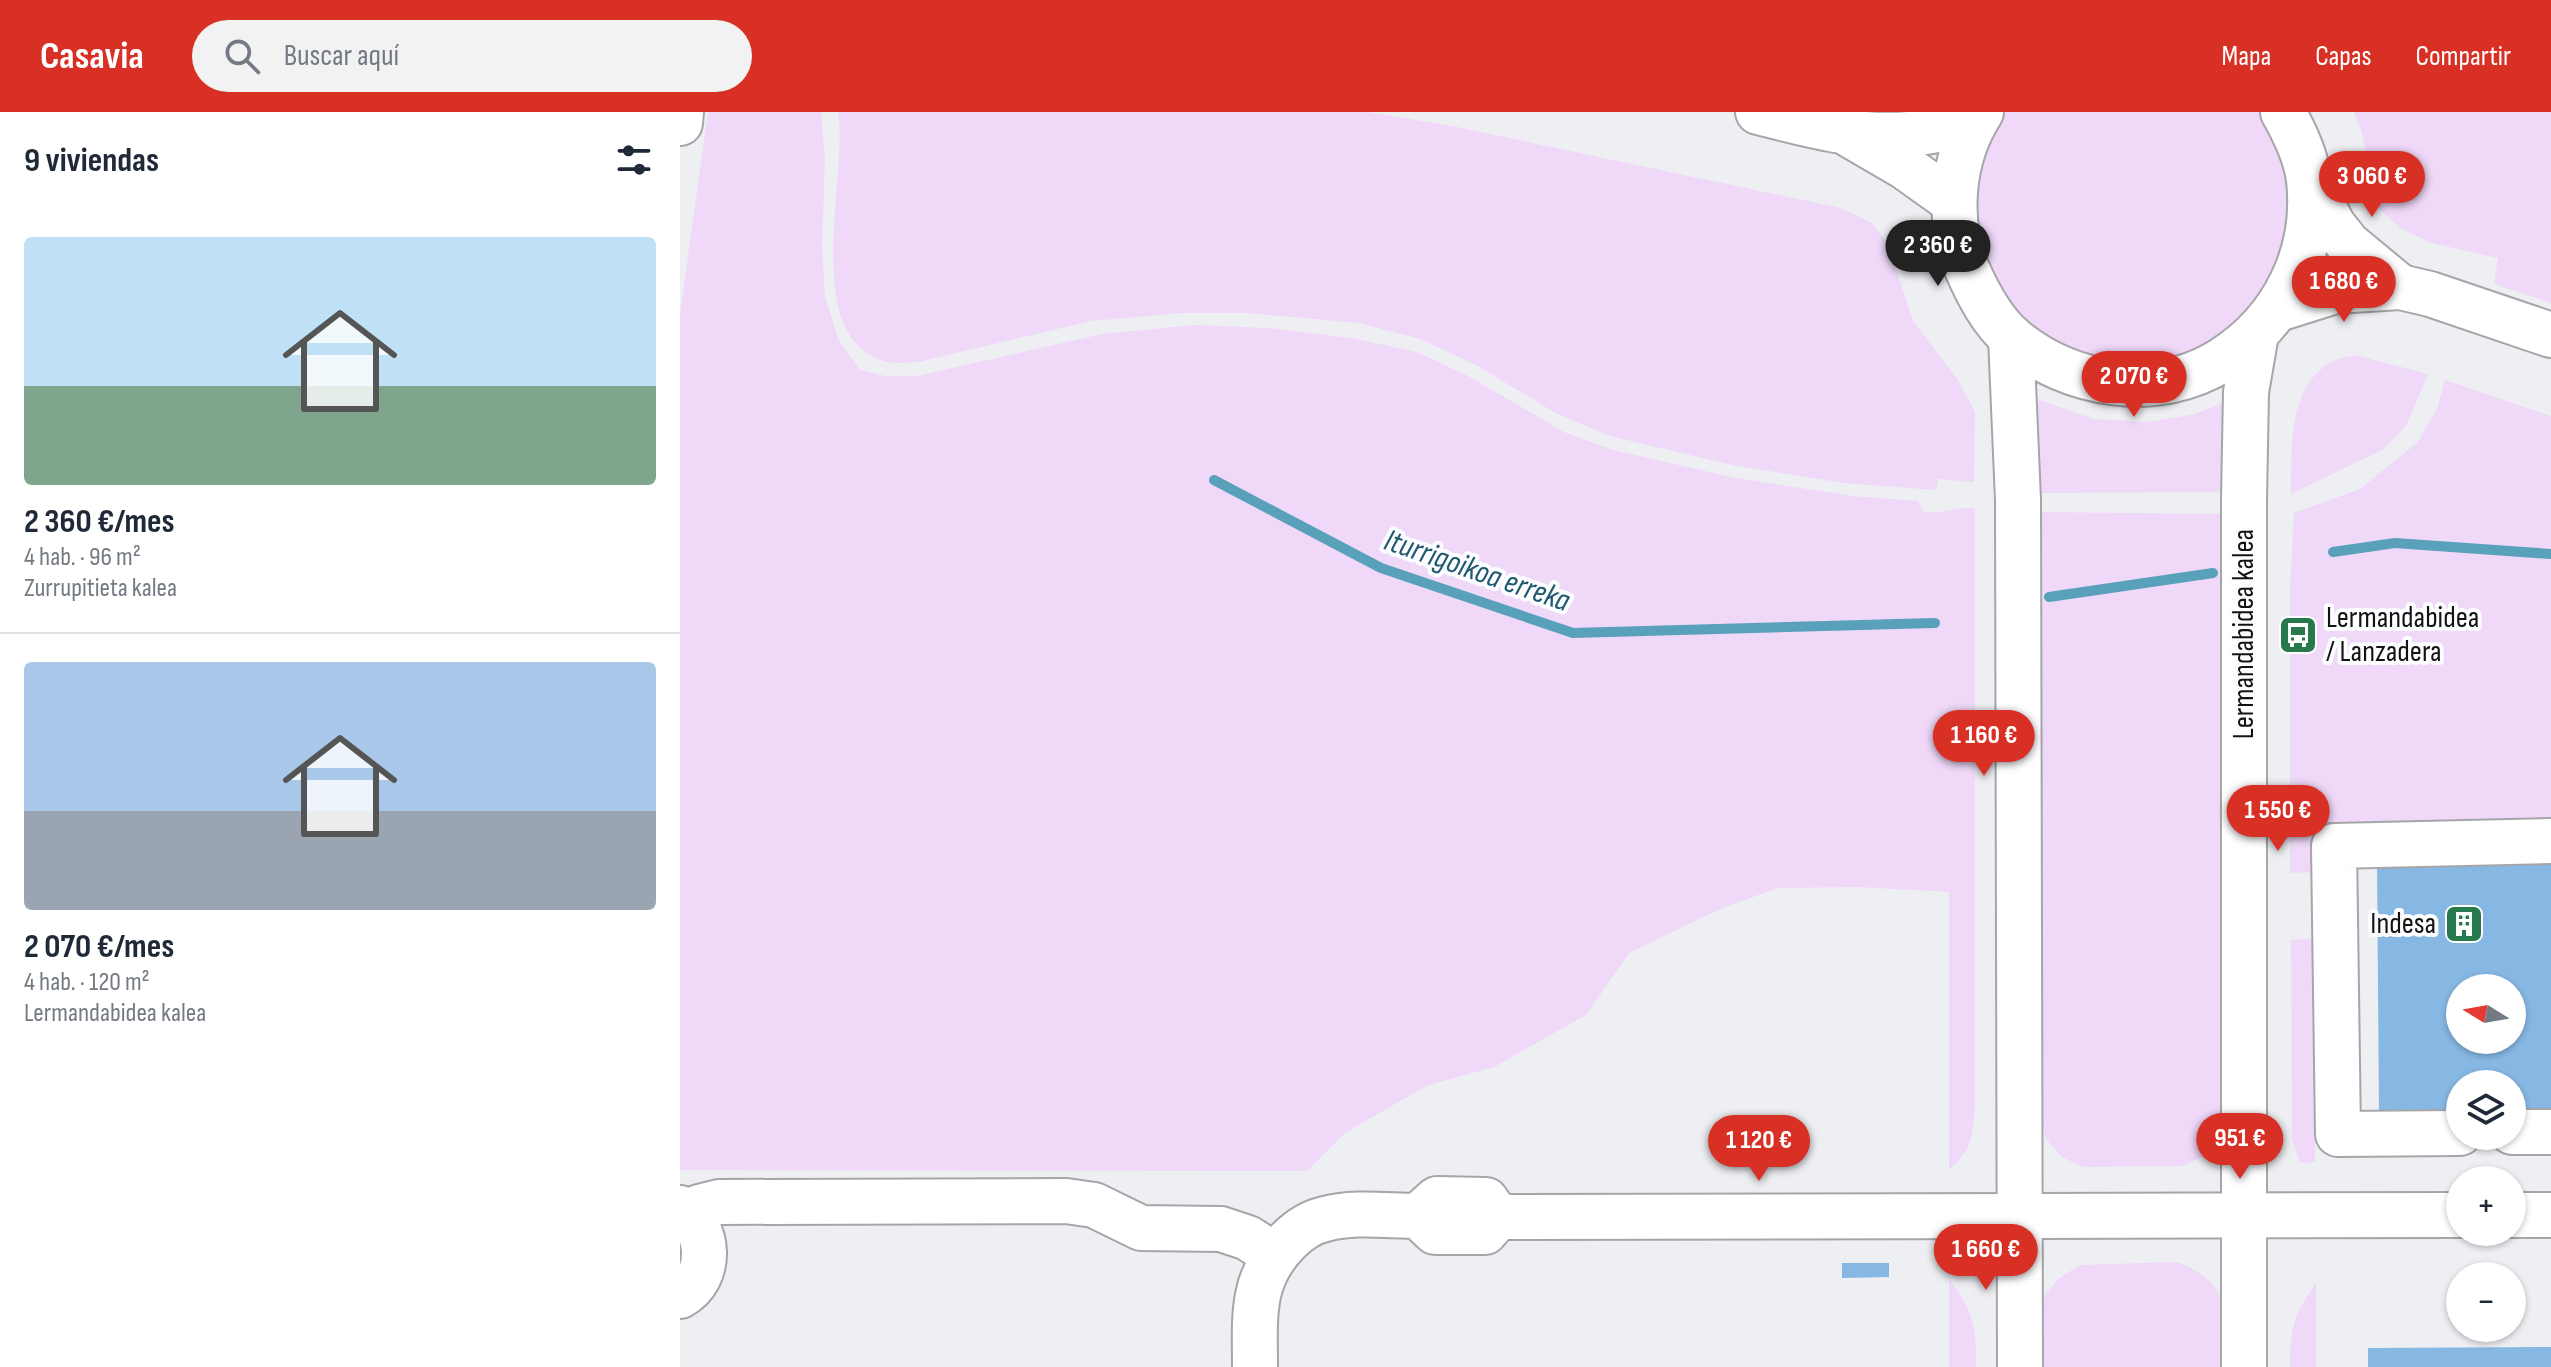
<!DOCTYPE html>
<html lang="es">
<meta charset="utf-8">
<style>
:root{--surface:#fff;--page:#f2f2f3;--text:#1f2937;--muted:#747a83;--line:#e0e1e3;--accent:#d93025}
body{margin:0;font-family:"Sofia Sans Condensed",sans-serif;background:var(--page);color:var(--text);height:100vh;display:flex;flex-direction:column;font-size:30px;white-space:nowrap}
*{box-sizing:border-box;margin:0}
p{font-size:26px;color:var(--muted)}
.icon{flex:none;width:44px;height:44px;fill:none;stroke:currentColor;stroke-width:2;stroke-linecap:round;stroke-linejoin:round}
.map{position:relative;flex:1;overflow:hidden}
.panel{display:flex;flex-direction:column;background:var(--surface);width:680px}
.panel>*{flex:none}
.needle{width:52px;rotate:281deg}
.fabs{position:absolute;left:1766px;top:862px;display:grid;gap:16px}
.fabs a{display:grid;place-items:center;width:80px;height:80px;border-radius:50%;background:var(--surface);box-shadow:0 2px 6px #0004;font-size:40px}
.price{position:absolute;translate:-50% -68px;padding:0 18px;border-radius:28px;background:var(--accent);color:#fff;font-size:26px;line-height:52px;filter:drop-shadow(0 2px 4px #0008)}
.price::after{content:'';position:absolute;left:50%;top:48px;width:24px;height:18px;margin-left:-12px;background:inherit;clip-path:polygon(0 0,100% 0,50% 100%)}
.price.selected{background:#222;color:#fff}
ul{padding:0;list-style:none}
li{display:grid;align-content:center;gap:16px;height:424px;padding:0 24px}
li+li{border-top:2px solid var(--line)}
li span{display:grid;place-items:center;height:248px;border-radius:8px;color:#555}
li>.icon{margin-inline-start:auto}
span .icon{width:144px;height:144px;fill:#fffc;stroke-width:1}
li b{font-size:34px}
h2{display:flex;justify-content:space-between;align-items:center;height:96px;padding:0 24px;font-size:34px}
header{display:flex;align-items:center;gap:48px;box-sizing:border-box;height:112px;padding:0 40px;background:var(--accent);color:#fff}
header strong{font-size:38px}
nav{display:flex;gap:44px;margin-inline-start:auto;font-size:28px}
.search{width:560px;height:72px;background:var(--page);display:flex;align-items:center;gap:20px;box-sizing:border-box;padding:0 28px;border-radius:44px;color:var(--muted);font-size:30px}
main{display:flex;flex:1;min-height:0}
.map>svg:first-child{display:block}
.green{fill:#efd8f8}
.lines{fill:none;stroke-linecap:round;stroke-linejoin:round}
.stream{stroke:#59a0ba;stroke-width:10}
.building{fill:#87b7e3;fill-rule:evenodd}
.minor-casing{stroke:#a5a6a9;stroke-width:48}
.minor{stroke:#fff;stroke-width:44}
.labels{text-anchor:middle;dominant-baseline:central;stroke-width:8;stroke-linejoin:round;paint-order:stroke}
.poi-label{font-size:30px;fill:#131314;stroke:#fcfdff;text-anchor:start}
.street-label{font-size:30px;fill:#131314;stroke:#fcfdff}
.water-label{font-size:32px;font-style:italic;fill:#1f596d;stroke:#fcfdff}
</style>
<header>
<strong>Casavia</strong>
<div class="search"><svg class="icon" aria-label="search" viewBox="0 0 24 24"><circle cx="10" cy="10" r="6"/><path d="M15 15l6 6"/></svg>Buscar aquí</div>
<nav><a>Mapa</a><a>Capas</a><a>Compartir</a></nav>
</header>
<main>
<section class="panel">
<h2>9 viviendas<svg class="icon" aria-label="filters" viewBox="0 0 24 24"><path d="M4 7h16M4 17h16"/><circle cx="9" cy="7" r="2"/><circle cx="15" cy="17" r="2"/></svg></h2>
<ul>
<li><span style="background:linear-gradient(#bfe0f5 60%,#7fa58c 0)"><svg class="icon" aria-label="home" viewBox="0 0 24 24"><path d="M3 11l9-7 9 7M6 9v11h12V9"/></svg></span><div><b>2 360 €/mes</b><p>4 hab. · 96 m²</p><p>Zurrupitieta kalea</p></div></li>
<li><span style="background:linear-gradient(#a9c7e8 60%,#9aa5b1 0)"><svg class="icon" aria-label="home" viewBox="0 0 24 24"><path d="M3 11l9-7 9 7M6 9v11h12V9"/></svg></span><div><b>2 070 €/mes</b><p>4 hab. · 120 m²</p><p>Lermandabidea kalea</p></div></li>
</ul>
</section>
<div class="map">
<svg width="1871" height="1255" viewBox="0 0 1871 1255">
<rect width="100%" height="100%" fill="#eeeff3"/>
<g class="green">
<path d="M28 0H141L145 47 142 134 145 185 159 229 180 258 205 264H237L422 222 514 213 588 216 671 226 737 240 790 265 884 320 933 338 1056 366 1172 384 1238 389 1244 400C1262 402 1276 395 1295 396V997C1291 1028 1293 1036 1269 1058V780L1178 775 1098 776 1040 797 949 841 906 903 814 955 746 974 665 1021 627 1059 0 1058V202Z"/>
<path d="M158 0H688L772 14 1161 96 1192 111 1208 132 1233 209 1278 268 1295 300 1294 370 1258 367 1256 378 1164 371 1052 353 930 324 877 302 796 253 740 227 679 211 568 201H501L411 209 238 250C229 250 217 252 207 250 118 227 169 65 158 0Z"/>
<path d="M1324 0H1581C1590 18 1601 36 1607 55 1615 82 1611 113 1603 139 1555 292 1336 283 1299 127 1289 84 1297 36 1324 0Z"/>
<path d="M1674 0H1871V191L1814 172 1818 146 1751 131 1720 116 1696 94 1682 21Z"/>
<path d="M1675 243 1748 262 1726 314 1702 338 1611 382C1612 338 1607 276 1651 250 1658 246 1668 245 1675 243Z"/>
<path d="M1765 268 1871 304V717H1636L1635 760 1610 761V476L1614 401 1680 377 1738 330 1757 297Z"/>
<path d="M1357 287 1413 307 1468 310 1515 302 1547 289V380L1357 381Z"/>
<path d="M1359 400 1547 402 1548 1002 1540 1029 1526 1043 1503 1054 1403 1055 1382 1045 1366 1027 1358 996Z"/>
<path d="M1635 826V1050L1620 1051 1612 1027 1611 828Z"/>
<path d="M1497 1150C1553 1171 1546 1204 1546 1255H1359V1206L1364 1184 1378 1167 1400 1153Z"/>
<path d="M1269 1167C1294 1200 1296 1214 1296 1255H1269Z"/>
<path d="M1636 1171V1255H1610C1610 1215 1614 1203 1636 1171Z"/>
</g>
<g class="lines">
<g class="stream">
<path d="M534 368 701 456 893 521 1255 511"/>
<path d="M1653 440 1715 431 1871 442"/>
<path d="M1369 485 1533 461"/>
</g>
</g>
<g class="building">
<path d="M1871 747V1001H1832V972H1780V1001L1699 1002 1697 748ZM1780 876H1832V928H1780Z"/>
<path d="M1162 1151H1209V1165L1162 1166Z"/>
<path d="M1871 1235V1255H1688V1236Z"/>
</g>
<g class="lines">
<defs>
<g id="minor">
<path d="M1078 0C1142 16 1190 31 1258 18 1271 16 1285 8 1299 3"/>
<path d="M1301 0C1272 45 1266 107 1287 157 1298 182 1312 209 1333 227 1390 274 1477 289 1542 248 1604 209 1637 140 1629 68 1626 44 1615 21 1603 0"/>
<path d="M0 11 1 0"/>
<path d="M1170 23 1225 55 1274 90"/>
<path d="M1630 69 1653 113 1668 132 1720 175"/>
<path d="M1598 197 1655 179 1720 175 1750 182 1871 223"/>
<path d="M1331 225 1338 388 1340 1255"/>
<path d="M1832 1020H1871"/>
<path d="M1780 1021 1658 1022 1654 734 1871 729"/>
<path d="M0 1096C30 1115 34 1165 0 1184"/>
<path d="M10 1102 19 1095 39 1090 386 1089 414 1093 461 1116 541 1117 568 1126 594 1143"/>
<path d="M1832 1103H1871"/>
<path d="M738 1104 757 1087 806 1088 818 1105"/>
<path d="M818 1105 1780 1103"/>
<path d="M575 1255C575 1205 570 1167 608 1129 618 1119 631 1110 645 1107 674 1099 708 1104 738 1104L755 1120H805L818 1105"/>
<path d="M1564 1255V387L1566 280 1576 222"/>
</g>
</defs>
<use href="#minor" class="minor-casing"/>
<use href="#minor" class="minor"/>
</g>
<defs>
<symbol id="bus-square" viewBox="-11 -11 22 22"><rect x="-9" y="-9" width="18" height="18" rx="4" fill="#27794b" stroke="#fcfdff"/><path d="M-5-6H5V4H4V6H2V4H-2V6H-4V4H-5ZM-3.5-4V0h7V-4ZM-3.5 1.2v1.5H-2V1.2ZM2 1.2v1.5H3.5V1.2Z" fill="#fff"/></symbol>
<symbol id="building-square" viewBox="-11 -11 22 22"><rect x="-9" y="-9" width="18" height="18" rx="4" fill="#27794b" stroke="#fcfdff"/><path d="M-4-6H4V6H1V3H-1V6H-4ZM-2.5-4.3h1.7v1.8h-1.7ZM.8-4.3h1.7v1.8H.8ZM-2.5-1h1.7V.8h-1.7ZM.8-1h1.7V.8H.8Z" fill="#fff"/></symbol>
</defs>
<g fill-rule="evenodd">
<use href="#bus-square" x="1596" y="501" width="44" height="44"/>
<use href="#building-square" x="1762" y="790" width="44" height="44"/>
</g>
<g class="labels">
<g class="poi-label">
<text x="1646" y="506">Lermandabidea<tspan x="1646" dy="34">/ Lanzadera</tspan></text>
<text x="1756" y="812" text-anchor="end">Indesa</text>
</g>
<g class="street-label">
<text transform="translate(1564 522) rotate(-90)">Lermandabidea kalea</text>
</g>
<g class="water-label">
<text transform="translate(797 459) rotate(19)">Iturrigoikoa erreka</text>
</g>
</g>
</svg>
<div class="fabs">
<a><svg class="needle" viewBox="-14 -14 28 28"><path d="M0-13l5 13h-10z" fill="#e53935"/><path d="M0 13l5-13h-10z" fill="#747a83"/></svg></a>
<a><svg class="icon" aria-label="layers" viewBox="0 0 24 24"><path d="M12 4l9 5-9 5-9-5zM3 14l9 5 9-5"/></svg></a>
<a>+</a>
<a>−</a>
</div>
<b class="price" style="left:1692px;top:107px">3 060 €</b>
<b class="price selected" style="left:1258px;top:176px">2 360 €</b>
<b class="price" style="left:1664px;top:212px">1 680 €</b>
<b class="price" style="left:1454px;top:307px">2 070 €</b>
<b class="price" style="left:1304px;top:666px">1 160 €</b>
<b class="price" style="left:1598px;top:741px">1 550 €</b>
<b class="price" style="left:1560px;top:1069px">951 €</b>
<b class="price" style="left:1079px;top:1071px">1 120 €</b>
<b class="price" style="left:1306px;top:1180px">1 660 €</b>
</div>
</main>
